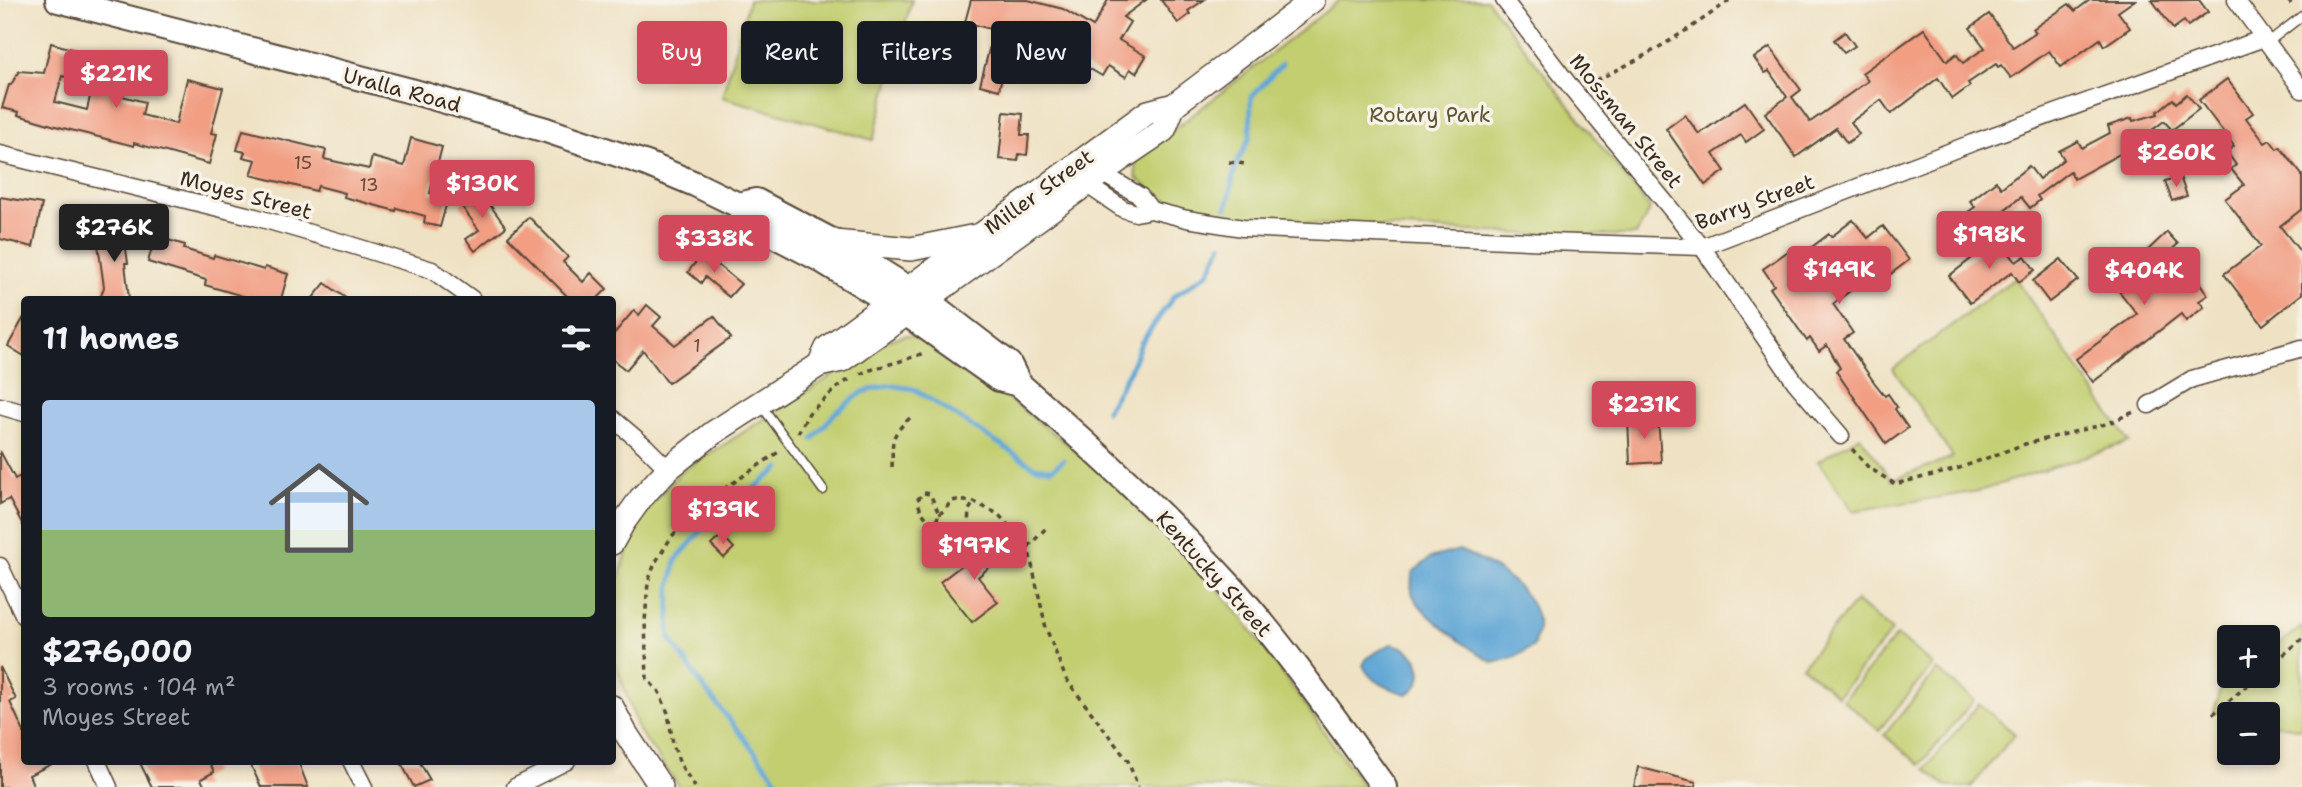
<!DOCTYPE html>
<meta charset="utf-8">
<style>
:root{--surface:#171b24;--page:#242831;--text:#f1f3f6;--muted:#9ea1a6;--accent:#d1495b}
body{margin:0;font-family:"Shantell Sans",sans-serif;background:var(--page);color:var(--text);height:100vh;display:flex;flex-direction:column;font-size:26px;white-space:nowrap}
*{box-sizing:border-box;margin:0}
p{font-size:23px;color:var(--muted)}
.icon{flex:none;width:38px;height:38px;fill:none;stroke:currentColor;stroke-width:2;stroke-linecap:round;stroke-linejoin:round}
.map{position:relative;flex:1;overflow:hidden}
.details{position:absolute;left:21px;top:296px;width:595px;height:469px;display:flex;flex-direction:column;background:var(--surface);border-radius:7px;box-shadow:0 4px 10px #0003}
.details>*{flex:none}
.guide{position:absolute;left:637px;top:21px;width:665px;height:63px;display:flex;gap:14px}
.buttons{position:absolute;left:2217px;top:625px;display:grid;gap:14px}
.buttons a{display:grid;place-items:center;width:63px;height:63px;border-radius:7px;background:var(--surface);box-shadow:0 4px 10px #0003;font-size:35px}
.price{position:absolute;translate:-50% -60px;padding:0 16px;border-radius:7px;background:var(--accent);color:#fff;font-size:23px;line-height:46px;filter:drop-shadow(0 2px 4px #0008)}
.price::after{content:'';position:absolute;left:50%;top:42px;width:21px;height:16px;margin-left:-10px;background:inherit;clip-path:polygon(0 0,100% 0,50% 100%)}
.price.current{background:#222;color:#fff}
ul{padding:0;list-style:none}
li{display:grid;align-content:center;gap:14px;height:371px;padding:0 21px}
li span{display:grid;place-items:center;height:217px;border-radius:7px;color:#555}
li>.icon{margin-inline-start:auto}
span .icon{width:126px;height:126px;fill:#fffc;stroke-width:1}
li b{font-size:30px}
h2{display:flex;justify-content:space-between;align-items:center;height:84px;padding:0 21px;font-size:30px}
.chip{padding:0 24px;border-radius:7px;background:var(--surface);box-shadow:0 4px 10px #0003;font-size:24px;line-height:63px}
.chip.current{background:var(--accent);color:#fff}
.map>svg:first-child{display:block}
.green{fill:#c2ce6f;stroke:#7e7c46;stroke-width:2}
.water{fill:#5fa6d5;stroke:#4d687a;stroke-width:2}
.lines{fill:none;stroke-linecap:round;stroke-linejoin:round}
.stream{stroke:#5fa6d5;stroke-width:5}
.building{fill:#f19e83}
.lane-casing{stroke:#564637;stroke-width:11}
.street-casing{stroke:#564637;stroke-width:19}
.secondary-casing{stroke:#564637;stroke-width:26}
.primary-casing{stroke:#564637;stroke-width:28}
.path{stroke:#564637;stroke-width:3.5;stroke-dasharray:5 5;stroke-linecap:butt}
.lane{stroke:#fff;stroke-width:8}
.street{stroke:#fff;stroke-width:16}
.secondary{stroke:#fff;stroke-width:23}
.primary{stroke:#fff;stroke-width:24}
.labels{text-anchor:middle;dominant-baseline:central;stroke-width:7;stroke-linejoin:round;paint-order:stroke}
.number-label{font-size:18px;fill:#684737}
.street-label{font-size:21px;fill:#3b2a1e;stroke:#f7f3e8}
.park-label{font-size:21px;fill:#5d5332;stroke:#f7f3e8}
</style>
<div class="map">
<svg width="2302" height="787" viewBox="0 0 2302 787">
<rect width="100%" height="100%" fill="#f7f3e8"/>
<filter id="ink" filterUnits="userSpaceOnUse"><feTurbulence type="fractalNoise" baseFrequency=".0143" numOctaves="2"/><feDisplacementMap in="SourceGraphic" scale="14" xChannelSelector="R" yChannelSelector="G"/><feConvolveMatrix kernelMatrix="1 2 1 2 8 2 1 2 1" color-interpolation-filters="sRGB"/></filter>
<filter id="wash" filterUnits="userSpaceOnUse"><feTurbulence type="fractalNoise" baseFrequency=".00686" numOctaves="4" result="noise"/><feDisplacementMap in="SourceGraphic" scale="28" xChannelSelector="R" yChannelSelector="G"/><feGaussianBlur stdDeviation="1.57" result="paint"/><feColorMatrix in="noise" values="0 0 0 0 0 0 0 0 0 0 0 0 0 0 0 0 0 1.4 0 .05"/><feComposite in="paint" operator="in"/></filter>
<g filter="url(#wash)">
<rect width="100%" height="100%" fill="#efe2c4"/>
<g class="green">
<path d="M749 0H912L873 140 722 97Z"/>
<path d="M1340 0H1487L1650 209 1636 235H1551L1217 219C1186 210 1159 200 1136 177L1135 160Z"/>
<path d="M2015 278 2129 442 1979 491 1853 511 1818 461 1860 436 1892 480 1953 457 1893 369Z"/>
<path d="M906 335 924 338 956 359 1066 443 1116 485 1161 527 1237 611 1364 787H680L639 731 615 662 612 633 617 584 634 531 647 509 681 472 888 340Z"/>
<path d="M1856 601 1892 631 1838 696 1802 666Z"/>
<path d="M2302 627V729L2268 723V714L2229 715 2214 712 2219 692 2240 676H2268V653Z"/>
<path d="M1897 635 1933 665 1879 730 1843 700Z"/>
<path d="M1937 670 1974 700 1920 765 1884 735Z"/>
<path d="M1979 704 2015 734 1971 787H1947L1925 769Z"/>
</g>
<g class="water">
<path d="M1459 550C1489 563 1534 587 1538 624 1539 630 1535 639 1534 646L1515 657 1494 663C1474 652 1422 616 1413 595 1410 589 1412 580 1412 573L1430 558Z"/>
<path d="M1391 644C1419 647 1433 680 1407 694 1391 690 1369 681 1363 665L1368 657Z"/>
</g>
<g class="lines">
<g class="stream">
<path d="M1227 208 1235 167 1250 137 1251 97 1282 64"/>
<path d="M1106 411 1130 370 1141 343 1174 296 1208 273 1222 244"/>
<path d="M813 439 835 413 863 392 889 385 914 389 1035 467 1052 469 1064 460"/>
<path d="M780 468 706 525 676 560 670 588 669 637 704 688 783 787"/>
</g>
</g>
<g id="blocks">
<g class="building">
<path d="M971 0H1028L1063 9 1093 27 1108 0H1146L1123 17 1130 22 1119 40 1146 56 1136 73 1130 69 1126 77 1108 66 1102 76 1048 44 1008 33 998 71 1003 72 999 90 980 85 994 30 965 22Z"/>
<path d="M1161 0H1204L1188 11 1190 14 1178 23Z"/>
<path d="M2090 0H2135L2118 12 2130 28 2104 46 2100 39 2061 67 2049 51 2011 78 2001 65 1998 67 1996 64 1968 83 1970 86 1952 99 1938 78 1891 114 1881 100 1851 122 1859 134 1847 143 1836 128 1796 157 1765 113 1787 97 1769 71 1765 73 1754 58 1770 47 1801 90 1792 97 1810 122 1868 81 1862 73 1924 29 1947 61 1956 54 1963 63 1985 48 1970 28 1989 14 2013 47 2036 32 2033 29 2069 4 2075 11Z"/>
<path d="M2152 0H2199L2208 12 2188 26 2184 21 2173 29Z"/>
<path d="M1845 32 1855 46 1844 53 1834 40Z"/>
<path d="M51 43 90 54 83 81 62 76 55 102 87 110 92 88 145 102 142 115 176 124 187 79 223 88 211 133 217 134 209 164 134 143V146L59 127 18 115 19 112 2 108 9 85H11L19 71 44 73Z"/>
<path d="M2227 79 2253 113 2246 118 2265 143 2270 140 2277 149 2280 147 2302 175V209L2280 226 2302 254V294L2263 325 2224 274 2261 246 2225 199 2244 185 2231 169 2236 165 2227 152 2234 146 2199 100Z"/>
<path d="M2187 94 2199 109 2172 130 2164 121 2147 134 2138 136 2140 143 2074 179 2070 171 2037 196 2040 200 2030 208 2021 197 1981 228 1968 212 1975 207 1970 201 1996 181 2001 188 2029 166 2039 179 2064 159 2059 151 2078 141 2082 148 2110 133 2108 126 2132 118 2133 121 2158 114 2157 112 2173 99 2176 103Z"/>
<path d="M1745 102 1764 129 1746 142 1741 135 1713 154 1725 171 1705 185 1666 129 1685 115 1699 134Z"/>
<path d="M1004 112 1023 114 1021 135H1029L1027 155 1019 154 1018 161 999 159Z"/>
<path d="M243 130 326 150 324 159 369 169 372 157 404 166 411 138 442 147 430 193 448 198 440 227 424 223 425 216 397 208 396 211 344 197 345 193 318 186 316 191 251 175 256 160 243 157 245 152 237 150Z"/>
<path d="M2180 177 2187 196 2172 201 2165 181Z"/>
<path d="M479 190 506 227 475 251 466 239 479 230 460 204Z"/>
<path d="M0 197 42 204 33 247 0 239Z"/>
<path d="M529 217 568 257 563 262 583 282 591 273 607 289 597 299H570L508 237Z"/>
<path d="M1853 220 1868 238 1883 226 1909 260 1884 279 1877 270 1833 304 1853 333 1844 339 1874 382 1885 396 1888 394 1897 407 1895 409 1908 428 1886 444 1836 371 1840 368 1827 345 1819 351 1810 338 1807 341 1770 288 1774 285 1763 269 1794 247 1800 256 1829 234 1831 237Z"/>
<path d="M123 228 128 263H125L129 299H100L104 287 97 237 105 236 104 230Z"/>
<path d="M2167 232 2178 244 2158 262 2178 287 2194 275 2208 295 2199 301 2204 307 2186 321 2181 314 2093 382 2076 359 2137 314 2119 291 2123 287 2109 268 2122 259 2129 268Z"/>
<path d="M1998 238 2016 262 2025 256 2035 270 2019 282 2012 272 1970 303 1949 276Z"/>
<path d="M154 240 167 244 168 240 185 245 184 249 213 258 214 255 264 270 265 267 288 274 281 299H253L205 285 206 280 148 262Z"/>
<path d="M703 253 741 284 729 297 705 277 701 283 688 272Z"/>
<path d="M2061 259 2078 280 2049 302 2033 281Z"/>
<path d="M325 283 347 299H312Z"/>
<path d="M647 305 661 317 653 326 675 345 714 316 731 338 668 383 643 350 626 370 612 359V336L634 310 639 315Z"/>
<path d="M24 317V356L8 346Z"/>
<path d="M1658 417 1661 462 1630 464 1628 419Z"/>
<path d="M0 451 15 479 24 474V527L9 499 0 504Z"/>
<path d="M722 535 734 548 724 558 711 545Z"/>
<path d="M996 539 1007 552 978 577 998 602 972 622 940 582Z"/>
<path d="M0 667 16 699 10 702 24 732V761H58L29 775 34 787H0Z"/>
<path d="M139 761H209L214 772 201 779 205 787H152Z"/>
<path d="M249 761H298L308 787H261Z"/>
<path d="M400 761H419L430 780 414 787Z"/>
<path d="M1638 767 1696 782V787H1634Z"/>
</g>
</g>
</g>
<g filter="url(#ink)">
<use href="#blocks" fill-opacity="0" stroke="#564637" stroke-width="2"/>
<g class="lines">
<defs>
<g id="lane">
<path d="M2267 43 2302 16"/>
<path d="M761 405 823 490"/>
</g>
<g id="street">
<path d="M1504 0 1573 90 1702 247 1795 382 1841 436"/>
<path d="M2236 0 2302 90"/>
<path d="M0 154 255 217 341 242 432 270 472 299"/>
<path d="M1095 169 1140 196 1151 210"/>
<path d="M1080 180 1123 209 1136 213 1151 210 1187 219 1243 228 1549 242 1702 247 1972 143 2264 38"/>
<path d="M2149 405 2192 379 2302 348"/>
<path d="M0 406 24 413"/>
<path d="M612 418 645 446 668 469"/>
<path d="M0 566 24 616"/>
<path d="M97 761 109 787"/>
<path d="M351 761 364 787"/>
<path d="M515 787 567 761"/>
</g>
<g id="secondary">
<path d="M834 242 911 249 976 236"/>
<path d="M819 365 827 348 1148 112 1174 105 1313 0"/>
<path d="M612 543 623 523 641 498 668 469 713 433 819 365 842 360 908 313 1121 159 1164 130 1174 105"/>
<path d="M612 707 625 732 661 787"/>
</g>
<g id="primary">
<path d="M58 0 411 91 546 130 647 164 695 184 738 205 749 222 818 258 890 302 999 379 1019 384"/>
<path d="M738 205 756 201 834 242 926 300 1009 364 1019 384C1095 450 1167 517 1235 591 1289 652 1336 721 1384 787"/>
</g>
</defs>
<use href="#lane" class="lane-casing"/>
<use href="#street" class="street-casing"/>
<use href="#secondary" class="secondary-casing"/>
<use href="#primary" class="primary-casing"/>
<g class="path">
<path d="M2288 0 2293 7"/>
<path d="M1587 84C1638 62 1685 33 1730 0"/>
<path d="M1229 162 1246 164"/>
<path d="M860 374C881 365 904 362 925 352"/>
<path d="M798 433 809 413 839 386 850 379"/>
<path d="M1852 449 1868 467 1895 484 1954 470 2025 444 2106 424 2134 412"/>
<path d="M892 467C893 440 889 437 910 418"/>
<path d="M924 493 930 494 939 514 935 524C924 518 921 512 917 500Z"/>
<path d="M939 514 945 510 951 501 957 500 974 502 998 514 1028 547 1046 628 1066 679 1128 761 1138 787"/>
<path d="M935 524C942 532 949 538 959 538L968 525 969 510 974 502"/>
<path d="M959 538 964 544 984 553 1009 528"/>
<path d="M1028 547 1046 528"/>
<path d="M2268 668 2302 639"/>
<path d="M2213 714 2259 676"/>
<path d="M695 787 680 764 673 744 668 713 659 692 647 679 645 622 648 582 655 563 672 536 694 513 721 491 780 451"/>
</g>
<use href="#lane" class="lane"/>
<use href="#street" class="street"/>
<use href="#secondary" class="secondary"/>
<use href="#primary" class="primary"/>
</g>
</g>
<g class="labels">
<g class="number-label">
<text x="303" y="163">15</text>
<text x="369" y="185">13</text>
<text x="697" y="346">1</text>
</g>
<g class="street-label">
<text transform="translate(402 90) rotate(15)">Uralla Road</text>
<text transform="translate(1626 121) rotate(51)">Mossman Street</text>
<text transform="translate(1039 192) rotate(-36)">Miller Street</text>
<text transform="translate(246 195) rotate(15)">Moyes Street</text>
<text transform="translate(1755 202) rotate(-20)">Barry Street</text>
<text transform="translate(1214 574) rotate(48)">Kentucky Street</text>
</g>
<g class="park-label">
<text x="1430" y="115">Rotary Park</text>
</g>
</g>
</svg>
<div class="buttons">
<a>+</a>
<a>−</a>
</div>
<b class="price" style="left:116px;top:110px">$221K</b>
<b class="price" style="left:2176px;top:189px">$260K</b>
<b class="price" style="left:482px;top:220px">$130K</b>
<b class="price current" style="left:114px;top:264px">$276K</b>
<b class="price" style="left:1989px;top:271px">$198K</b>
<b class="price" style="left:714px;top:275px">$338K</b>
<b class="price" style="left:1839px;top:306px">$149K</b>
<b class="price" style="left:2144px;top:307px">$404K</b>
<b class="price" style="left:1644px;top:441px">$231K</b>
<b class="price" style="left:723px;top:546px">$139K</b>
<b class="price" style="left:974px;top:582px">$197K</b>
<div class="guide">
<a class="chip current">Buy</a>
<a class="chip">Rent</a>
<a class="chip">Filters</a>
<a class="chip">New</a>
</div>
<section class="details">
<h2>11 homes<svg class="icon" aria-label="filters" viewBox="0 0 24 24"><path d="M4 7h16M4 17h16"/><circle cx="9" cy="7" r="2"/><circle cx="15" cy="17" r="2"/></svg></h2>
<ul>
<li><span style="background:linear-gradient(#a9c7e8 60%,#8fb573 0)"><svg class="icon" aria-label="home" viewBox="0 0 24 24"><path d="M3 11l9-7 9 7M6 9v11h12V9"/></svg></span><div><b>$276,000</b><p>3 rooms · 104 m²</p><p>Moyes Street</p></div></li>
</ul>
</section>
</div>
